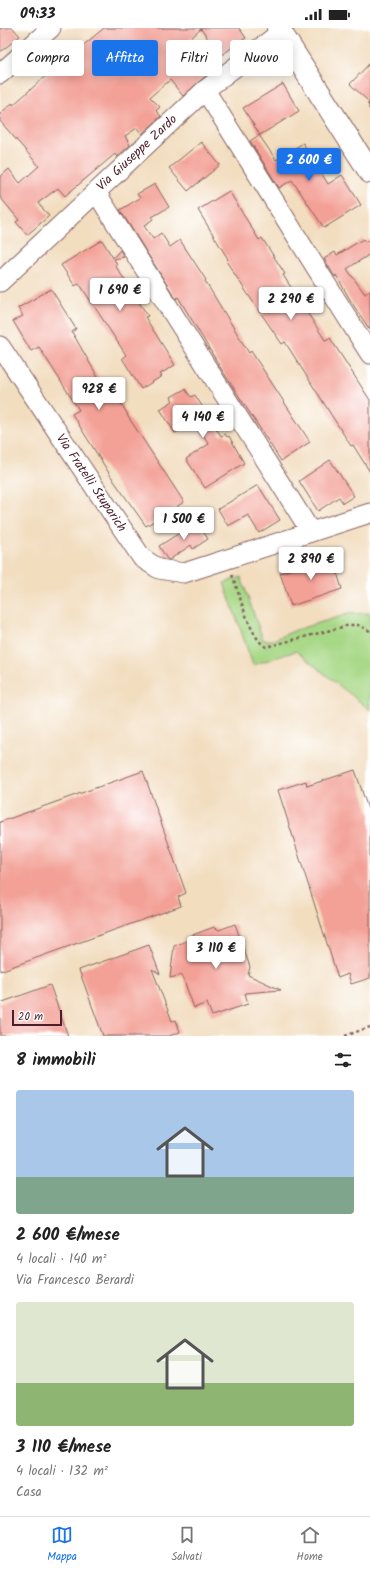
<!DOCTYPE html>
<html lang="it">
<meta charset="utf-8">
<style>
:root{--surface:#fff;--page:#f6f6f6;--text:#222;--muted:#767676;--line:#e0e0e0;--accent:#1a73e8}
body{margin:0;font-family:Kalam,sans-serif;background:var(--page);color:var(--text);height:100vh;display:flex;flex-direction:column;font-size:15px;white-space:nowrap}
*{box-sizing:border-box;margin:0}
p{font-size:13px;color:var(--muted)}
.icon{flex:none;width:22px;height:22px;fill:none;stroke:currentColor;stroke-width:2;stroke-linecap:round;stroke-linejoin:round}
.map{position:relative;height:1008px;overflow:hidden}
.drawer{display:flex;flex-direction:column;background:var(--surface);flex:1}
.drawer>*{flex:none}
.guide{position:absolute;left:12px;top:12px;width:346px;height:36px;display:flex;gap:8px}
.scale{position:absolute;left:12px;bottom:10px;width:50px;box-sizing:border-box;padding-left:4px;border:2px solid #4a1f2b;border-top:0;font-size:11px;line-height:14px;white-space:nowrap;color:#4a1f2b;-webkit-text-stroke:3px #fff;paint-order:stroke}
.price{position:absolute;translate:-50% -34px;padding:0 9px;border-radius:4px;background:#fff;color:#222;font-size:13px;line-height:26px;filter:drop-shadow(0 1px 2px #0008)}
.price::after{content:'';position:absolute;left:50%;top:24px;width:12px;height:9px;margin-left:-6px;background:inherit;clip-path:polygon(0 0,100% 0,50% 100%)}
.price.selected{background:var(--accent);color:#fff}
ul{padding:0;list-style:none}
li{display:grid;align-content:center;gap:8px;height:212px;padding:0 16px}
li span{display:grid;place-items:center;height:124px;border-radius:4px;color:#555}
li>.icon{margin-inline-start:auto}
span .icon{width:72px;height:72px;fill:#fffc;stroke-width:1}
li b{font-size:17px}
h2{display:flex;justify-content:space-between;align-items:center;height:48px;padding:0 16px;font-size:17px}
.pill{padding:0 14px;border-radius:4px;background:var(--surface);box-shadow:0 2px 10px #0003;font-size:14px;line-height:36px}
.pill.selected{background:var(--accent);color:#fff}
.status{display:flex;justify-content:space-between;align-items:center;height:28px;padding:0 20px;background:var(--surface);direction:ltr}
.status svg{height:11px;fill:currentColor}
.menu{display:flex;justify-content:space-around;align-items:center;height:56px;border-top:1px solid var(--line);background:var(--surface);font-size:11px;color:var(--muted)}
.menu a{display:grid;justify-items:center;gap:2px}
.menu .selected{color:var(--accent)}
.map>svg:first-child{display:block}
.green{fill:#a7d886;stroke:#787c58}
.building{fill:#f3a096}
.lines{fill:none;stroke-linecap:round;stroke-linejoin:round}
.minor-casing{stroke:#85625f;stroke-width:21}
.tertiary-casing{stroke:#85625f;stroke-width:24}
.path{stroke:#85625f;stroke-width:2.5;stroke-dasharray:3 3;stroke-linecap:butt}
.minor{stroke:#fff;stroke-width:19}
.tertiary{stroke:#fff;stroke-width:22}
.labels{text-anchor:middle;dominant-baseline:central;stroke-width:4;stroke-linejoin:round;paint-order:stroke}
.street-label{font-size:13px;fill:#4a1f2b;stroke:#fff}
</style>
<div class="status"><b>09:33</b><svg viewBox="0 0 49 12"><path d="M0 12V9h3v3zM5 12V6h3v6zM10 12V3h3v9zM15 12V0h3v12zM26 1h20v11H26zM47 4h2v5h-2z"/></svg></div>
<div class="map">
<svg width="370" height="1008" viewBox="0 0 370 1008">
<rect width="100%" height="100%" fill="#fff"/>
<filter id="ink" filterUnits="userSpaceOnUse"><feTurbulence type="fractalNoise" baseFrequency=".025" numOctaves="2"/><feDisplacementMap in="SourceGraphic" scale="8" xChannelSelector="R" yChannelSelector="G"/><feConvolveMatrix kernelMatrix="1 2 1 2 8 2 1 2 1" color-interpolation-filters="sRGB"/></filter>
<filter id="wash" filterUnits="userSpaceOnUse"><feTurbulence type="fractalNoise" baseFrequency=".012" numOctaves="4" result="noise"/><feDisplacementMap in="SourceGraphic" scale="16" xChannelSelector="R" yChannelSelector="G"/><feGaussianBlur stdDeviation="0.9" result="paint"/><feColorMatrix in="noise" values="0 0 0 0 0 0 0 0 0 0 0 0 0 0 0 0 0 1.4 0 .05"/><feComposite in="paint" operator="in"/></filter>
<g filter="url(#wash)">
<rect width="100%" height="100%" fill="#f2ddbf"/>
<path class="green" d="M241 549 263 612H273L296 602 348 586 370 585V682L296 623 253 637 224 555Z"/>
<g id="blocks">
<g class="building">
<path d="M0 0H13L20 8 0 24Z"/>
<path d="M104 0H239L246 10 220 28 201 1 181 19 198 39 201 36 209 45 183 68 170 52 150 69 160 79 156 83 161 88 142 106 137 100 125 108 130 117 117 129 115 126 65 168 58 160 38 175 49 188 27 207 16 194 19 192 0 169V149L9 141 20 155 39 138 0 93V86L12 75 13 77 47 47 39 38 64 14 74 25Z"/>
<path d="M370 35V75L350 56Z"/>
<path d="M283 56 299 83 260 107 243 80Z"/>
<path d="M259 107 276 132 303 115 328 156 342 147 361 177 324 200 292 152 279 160 250 113Z"/>
<path d="M201 114 220 137 188 163 169 140Z"/>
<path d="M155 156 169 179 152 189 153 191 144 198 153 211 161 205 170 219 180 212 206 252 205 253 249 325 251 323 310 414 281 433 222 342 178 269 176 271 120 182 140 170 137 166Z"/>
<path d="M229 163 259 212 262 210 285 246 283 247 325 312 330 310 370 372V444L353 417 351 418 285 314 282 316 249 268 226 233 228 231 198 182Z"/>
<path d="M363 211 365 214 370 211V226L347 241 365 266 370 262V302L352 275 336 247 335 249 324 231 335 224 337 227Z"/>
<path d="M102 212 113 230 120 222 124 229 114 231 117 236 115 237 148 288 145 289 175 337 160 346 162 348 141 361 122 330 126 327 79 255 75 258 61 237Z"/>
<path d="M51 261 76 301 72 304 107 365 112 361 128 387H127L184 474 146 498 114 453 72 386 79 382 39 319 31 323 13 293 23 288 18 280Z"/>
<path d="M185 361 191 369 195 367 221 408 225 406 227 409 229 408 244 435 205 460 186 431 209 416 194 393 175 405 160 381 173 373 171 369Z"/>
<path d="M330 432 354 468 343 475 339 469 318 483 299 453Z"/>
<path d="M258 457 280 492 259 505 248 487 228 498 218 481Z"/>
<path d="M197 494 208 511 193 521 191 517 169 532 167 531 159 518Z"/>
<path d="M332 528 342 561 291 578 280 545Z"/>
<path d="M355 742 370 787V950L351 956 348 946 338 950 278 762 306 753 307 758Z"/>
<path d="M143 743 186 865 178 869 181 878 0 943V794Z"/>
<path d="M235 896 250 939 248 947 281 962 245 965 248 976 212 988 207 975 194 980 182 947 170 950 174 918 189 912 190 908 214 899 219 902Z"/>
<path d="M149 917 160 946 152 941 172 993 176 992 180 1004 169 1008H103L79 942Z"/>
<path d="M50 957 68 1008H0V975Z"/>
</g>
</g>
</g>
<g filter="url(#ink)">
<use href="#blocks" fill-opacity="0" stroke="#85625f" stroke-width="1"/>
<g class="lines">
<defs>
<g id="minor">
<path d="M0 46 51 0"/>
<path d="M205 62 370 326"/>
<path d="M96 164 311 504"/>
<path d="M0 254 205 62 281 4"/>
<path d="M0 318 142 530 159 541 184 545 370 485"/>
</g>
<path id="tertiary" d="M278 0 370 144"/>
</defs>
<use href="#minor" class="minor-casing"/>
<use href="#tertiary" class="tertiary-casing"/>
<g class="path">
<path d="M370 75 367 78 370 80"/>
<path d="M232 547C240 566 249 609 266 619L350 597H358L370 603"/>
<path d="M345 1008 370 999"/>
</g>
<use href="#minor" class="minor"/>
<use href="#tertiary" class="tertiary"/>
</g>
</g>
<g class="labels">
<g class="street-label">
<text transform="translate(137 125) rotate(-43)">Via Giuseppe Zardo</text>
<text transform="translate(91 455) rotate(56)">Via Fratelli Stuparich</text>
</g>
</g>
</svg>
<div class="scale">20 m</div>
<b class="price selected" style="left:309px;top:154px">2 600 €</b>
<b class="price" style="left:120px;top:284px">1 690 €</b>
<b class="price" style="left:291px;top:293px">2 290 €</b>
<b class="price" style="left:99px;top:383px">928 €</b>
<b class="price" style="left:203px;top:411px">4 140 €</b>
<b class="price" style="left:184px;top:513px">1 500 €</b>
<b class="price" style="left:311px;top:553px">2 890 €</b>
<b class="price" style="left:216px;top:942px">3 110 €</b>
<div class="guide">
<a class="pill">Compra</a>
<a class="pill selected">Affitta</a>
<a class="pill">Filtri</a>
<a class="pill">Nuovo</a>
</div>
</div>
<section class="drawer">
<h2>8 immobili<svg class="icon" aria-label="filters" viewBox="0 0 24 24"><path d="M4 7h16M4 17h16"/><circle cx="9" cy="7" r="2"/><circle cx="15" cy="17" r="2"/></svg></h2>
<ul>
<li><span style="background:linear-gradient(#a9c7e8 70%,#7fa58c 0)"><svg class="icon" aria-label="home" viewBox="0 0 24 24"><path d="M3 11l9-7 9 7M6 9v11h12V9"/></svg></span><div><b>2 600 €/mese</b><p>4 locali · 140 m²</p><p>Via Francesco Berardi</p></div></li>
<li><span style="background:linear-gradient(#dfe7d0 65%,#8fb573 0)"><svg class="icon" aria-label="home" viewBox="0 0 24 24"><path d="M3 11l9-7 9 7M6 9v11h12V9"/></svg></span><div><b>3 110 €/mese</b><p>4 locali · 132 m²</p><p>Casa</p></div></li>
</ul>
</section>
<nav class="menu">
<a class="selected"><svg class="icon" aria-label="map" viewBox="0 0 24 24"><path d="M3 6l6-2 6 2 6-2v14l-6 2-6-2-6 2zM9 4v14M15 6v14"/></svg>Mappa</a>
<a><svg class="icon" aria-label="saved" viewBox="0 0 24 24"><path d="M7 4h10v16l-5-4-5 4z"/></svg>Salvati</a>
<a><svg class="icon" aria-label="home" viewBox="0 0 24 24"><path d="M3 11l9-7 9 7M6 9v11h12V9"/></svg>Home</a>
</nav>
